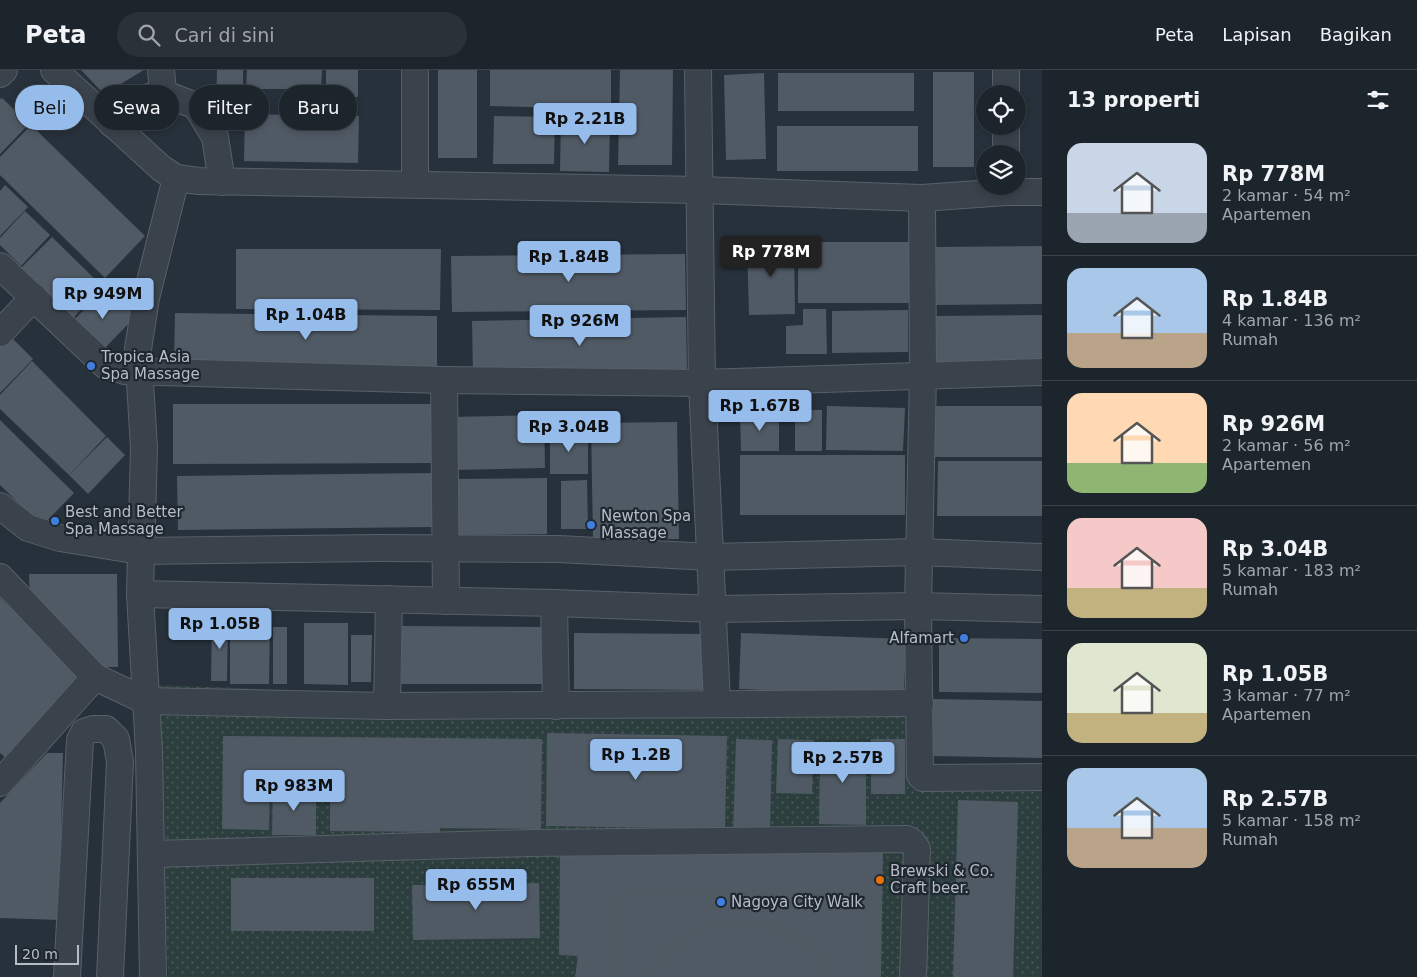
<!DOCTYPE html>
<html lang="id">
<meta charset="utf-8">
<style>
:root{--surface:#1d252c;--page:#2a3138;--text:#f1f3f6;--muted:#a0a5a9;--line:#3b4248;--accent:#96bceb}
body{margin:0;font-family:"DejaVu Sans",sans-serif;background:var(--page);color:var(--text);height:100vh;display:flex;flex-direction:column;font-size:19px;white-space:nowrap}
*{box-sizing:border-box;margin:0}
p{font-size:16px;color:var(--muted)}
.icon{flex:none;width:28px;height:28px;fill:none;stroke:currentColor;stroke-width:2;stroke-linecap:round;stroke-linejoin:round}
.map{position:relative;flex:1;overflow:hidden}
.panel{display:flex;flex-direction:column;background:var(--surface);width:375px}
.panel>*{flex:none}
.guide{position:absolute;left:15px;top:15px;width:475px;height:45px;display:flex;gap:10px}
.fabs{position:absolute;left:976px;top:15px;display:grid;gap:10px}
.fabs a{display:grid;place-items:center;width:50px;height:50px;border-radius:50%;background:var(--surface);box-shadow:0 2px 8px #0003,0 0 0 1px var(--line);font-size:25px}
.scale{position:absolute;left:15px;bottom:12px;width:64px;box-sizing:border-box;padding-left:5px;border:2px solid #b6bdc6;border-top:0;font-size:14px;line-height:18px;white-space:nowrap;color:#b6bdc6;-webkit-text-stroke:4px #1f2730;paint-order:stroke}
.price{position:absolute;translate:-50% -42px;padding:0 11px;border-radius:5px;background:var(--accent);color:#111;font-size:16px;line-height:32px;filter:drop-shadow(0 1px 2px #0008)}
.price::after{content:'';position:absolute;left:50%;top:30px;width:15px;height:11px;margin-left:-8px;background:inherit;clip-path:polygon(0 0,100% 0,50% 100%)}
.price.active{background:#222;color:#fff}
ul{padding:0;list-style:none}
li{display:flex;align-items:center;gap:15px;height:125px;padding:0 25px}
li+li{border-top:1px solid var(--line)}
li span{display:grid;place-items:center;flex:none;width:140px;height:100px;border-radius:15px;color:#555}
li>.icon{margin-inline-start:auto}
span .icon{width:60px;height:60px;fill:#fffc;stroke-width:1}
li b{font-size:21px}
h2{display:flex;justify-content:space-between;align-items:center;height:60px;padding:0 25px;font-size:21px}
.pill{padding:0 18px;border-radius:22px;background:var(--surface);box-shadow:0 2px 8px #0003,0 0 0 1px var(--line);font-size:18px;line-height:45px}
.pill.active{background:var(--accent);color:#111}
header{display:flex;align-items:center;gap:30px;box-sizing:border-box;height:70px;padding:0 25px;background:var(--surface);border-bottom:1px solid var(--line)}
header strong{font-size:24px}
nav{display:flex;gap:28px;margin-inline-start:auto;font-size:18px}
.search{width:350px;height:45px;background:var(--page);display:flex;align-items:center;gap:12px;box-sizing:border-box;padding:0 18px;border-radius:28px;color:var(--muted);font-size:19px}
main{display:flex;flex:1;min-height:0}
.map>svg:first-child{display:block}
.park{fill:url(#park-dots)}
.building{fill:#505a65}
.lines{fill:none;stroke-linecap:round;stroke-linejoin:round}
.minor-casing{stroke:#586069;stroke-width:28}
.path{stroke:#4b5c5d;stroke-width:3;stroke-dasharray:4 4;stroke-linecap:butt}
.minor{stroke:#3a424b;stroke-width:26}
.shop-dot{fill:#3f7fe0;stroke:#1f2730;stroke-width:2}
.food-dot{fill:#e8710a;stroke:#1f2730;stroke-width:2}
.labels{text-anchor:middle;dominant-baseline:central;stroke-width:4.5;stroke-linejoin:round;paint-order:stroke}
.poi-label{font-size:15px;fill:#b6bdc6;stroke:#1f2730;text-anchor:start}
</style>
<header>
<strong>Peta</strong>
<div class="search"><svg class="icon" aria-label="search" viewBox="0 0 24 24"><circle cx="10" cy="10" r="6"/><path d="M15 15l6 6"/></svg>Cari di sini</div>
<nav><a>Peta</a><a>Lapisan</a><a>Bagikan</a></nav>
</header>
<main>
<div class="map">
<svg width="1042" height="907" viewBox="0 0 1042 907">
<defs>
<pattern id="park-dots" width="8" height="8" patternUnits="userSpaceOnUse" patternTransform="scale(1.25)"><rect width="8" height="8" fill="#2c3f3e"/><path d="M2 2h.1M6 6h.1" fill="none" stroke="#485958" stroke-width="1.8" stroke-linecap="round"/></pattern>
</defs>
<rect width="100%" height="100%" fill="#27313b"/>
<path class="park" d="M157 615 924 645 927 701 1042 697V907H168Z"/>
<g class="building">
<path d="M81 0H144L104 24Z"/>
<path d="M217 0H243V37H216Z"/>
<path d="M247 0H322L321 19H246Z"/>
<rect x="326" y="0" width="32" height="27"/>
<rect x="438" y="0" width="39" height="88"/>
<path d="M490 0H611V39L490 36Z"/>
<path d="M620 0H673L672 95H618Z"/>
<rect x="933" y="2" width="41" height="95"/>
<path d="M764 3 766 89 726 90 724 5Z"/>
<rect x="778" y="3" width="136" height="38"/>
<path d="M2 28 29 54 0 84V29Z"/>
<path d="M245 44 359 46 358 93 244 91Z"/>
<path d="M494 46 555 47 554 94H493Z"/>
<path d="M561 48 610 49 609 102 560 101Z"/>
<path d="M31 55 145 166 105 208 0 105V87Z"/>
<rect x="777" y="56" width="141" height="45"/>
<path d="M5 115 28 137 0 166V121Z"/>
<path d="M25 141 50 165 21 196 0 175V168Z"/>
<path d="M52 167 103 217 69 252 17 202Z"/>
<path d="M794 172 795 244 749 245 747 173Z"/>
<rect x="798" y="172" width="115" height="61"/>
<path d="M1042 176V234L935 235 934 177Z"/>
<path d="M236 179H441L440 240 236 239Z"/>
<path d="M685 184 686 240 452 242 451 186Z"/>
<path d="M106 217 136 246 100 283 70 254Z"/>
<path d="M803 239H826L827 284H786V256L803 255Z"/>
<path d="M908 240V282L832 283V241Z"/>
<path d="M175 243 437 246V299L174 296Z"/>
<path d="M1042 245V293L931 294V246Z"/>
<path d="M686 247 687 302 473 306 472 251Z"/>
<path d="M7 263 33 289 0 323V270Z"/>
<path d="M32 291 106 366 69 405 0 339V325Z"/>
<path d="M173 334H437V393L173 394Z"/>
<path d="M827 336 905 338 903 381 826 380Z"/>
<rect x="935" y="336" width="107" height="51"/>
<rect x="795" y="340" width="27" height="41"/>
<path d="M779 342V381H741L740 343Z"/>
<path d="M544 345 545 398 452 400 451 347Z"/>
<path d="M0 350 74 423 42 456 0 415Z"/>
<path d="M677 352 679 469 593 470 591 353Z"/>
<rect x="550" y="362" width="38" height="42"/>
<path d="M107 367 125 385 88 424 69 405Z"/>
<rect x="740" y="385" width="165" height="60"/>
<path d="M938 391H1042V446H937Z"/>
<path d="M433 403V457L178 460 177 406Z"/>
<path d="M547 408V464L453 465 452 409Z"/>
<path d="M587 410 588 459H561V411Z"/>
<path d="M29 504H117L118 597H95L30 534Z"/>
<path d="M0 528 82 602 6 688 0 683Z"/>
<path d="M212 550H228L227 611H211Z"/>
<path d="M230 552H270L269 614H230Z"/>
<path d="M304 553H348V615L304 614Z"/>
<path d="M402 556 542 557V614H401Z"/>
<rect x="273" y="557" width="14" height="57"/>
<path d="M574 563 707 564V620L574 619Z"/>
<path d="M741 563 906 569 904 625 739 619Z"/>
<path d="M351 565H372L371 612H351Z"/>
<path d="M939 568 1042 569V623L939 622Z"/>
<path d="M932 629 1042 631V688L931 686Z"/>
<path d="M547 663 727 666 725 759 546 756Z"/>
<path d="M223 666 542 669 541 759 440 758V762L330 761V717L270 716 269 760 222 759Z"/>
<path d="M736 669 772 670 770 765 733 764Z"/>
<path d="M778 669 814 670 812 724 776 723Z"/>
<rect x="871" y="669" width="34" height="55"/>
<path d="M820 673H866V755L819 754Z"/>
<path d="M47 683H63L59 850 0 848V733Z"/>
<path d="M273 718H316V765H272Z"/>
<path d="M958 730 1018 732 1013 907H953Z"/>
<path d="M560 779 883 780 881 907H575L578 886 559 885Z"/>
<rect x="231" y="808" width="143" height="53"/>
<path d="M539 813 540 868 413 870 412 815Z"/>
</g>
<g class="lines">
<defs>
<g id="minor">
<path d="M54 0 161 98 176 108 199 111 701 120 922 128 1006 122H1042"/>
<path d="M161 0 163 23"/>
<path d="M415 0V114"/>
<path d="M698 0 702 313 717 633"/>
<path d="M1006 0V24"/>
<path d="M0 4 4 0"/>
<path d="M112 54 142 29 163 23 196 36 215 67 222 112"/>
<path d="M1006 56V84"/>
<path d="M922 128 923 304 918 536 920 705 923 708 1042 707"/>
<path d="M0 196 105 295 125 301 444 310 702 313 1042 302"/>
<path d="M0 263 34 227"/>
<path d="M444 310 446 531"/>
<path d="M0 436 28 458 60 468 140 481 379 478 559 479 710 487 919 482 1042 487"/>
<path d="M0 507 95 607 146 631 387 636 920 633"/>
<path d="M140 524 554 533 715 539 918 536 1042 539"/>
<path d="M554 533 556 636"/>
<path d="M387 636 389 529"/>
<path d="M0 713 95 607"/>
<path d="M152 784 531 773 907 769 912 772 917 779 913 907"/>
<path d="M67 907 80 670 84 662 93 659H106L116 669 120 692 110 907"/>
<path d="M153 907 149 682 140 524 144 378 138 279 146 228 176 108"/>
</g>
</defs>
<use href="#minor" class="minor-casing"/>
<g class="path">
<path d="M610 907 622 822 867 825 865 907"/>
<path d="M649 907C680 853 741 833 795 868 809 877 823 891 830 907"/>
</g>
<use href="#minor" class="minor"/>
</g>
<g class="shop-dot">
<circle cx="91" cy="296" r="5"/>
<circle cx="55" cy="451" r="5"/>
<circle cx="591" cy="455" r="5"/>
<circle cx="964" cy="568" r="5"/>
<circle cx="721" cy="832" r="5"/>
</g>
<circle class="food-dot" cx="880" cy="810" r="5"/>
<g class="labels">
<g class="poi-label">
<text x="101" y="287">Tropica Asia<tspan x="101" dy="17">Spa Massage</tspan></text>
<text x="65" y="442">Best and Better<tspan x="65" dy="17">Spa Massage</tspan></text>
<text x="601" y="446">Newton Spa<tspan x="601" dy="17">Massage</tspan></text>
<text x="954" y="568" text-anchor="end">Alfamart</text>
<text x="890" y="801">Brewski &amp; Co.<tspan x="890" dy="17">Craft beer.</tspan></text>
<text x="731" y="832">Nagoya City Walk</text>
</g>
</g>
</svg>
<div class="fabs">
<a><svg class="icon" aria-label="locate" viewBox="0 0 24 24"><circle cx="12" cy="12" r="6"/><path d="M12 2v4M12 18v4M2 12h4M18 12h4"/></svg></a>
<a><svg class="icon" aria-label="layers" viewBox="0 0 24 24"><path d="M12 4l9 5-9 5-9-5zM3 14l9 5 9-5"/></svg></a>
</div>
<div class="scale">20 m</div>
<b class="price" style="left:585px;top:75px">Rp 2.21B</b>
<b class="price active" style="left:771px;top:208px">Rp 778M</b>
<b class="price" style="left:569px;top:213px">Rp 1.84B</b>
<b class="price" style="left:103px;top:250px">Rp 949M</b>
<b class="price" style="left:306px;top:271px">Rp 1.04B</b>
<b class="price" style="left:580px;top:277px">Rp 926M</b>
<b class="price" style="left:760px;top:362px">Rp 1.67B</b>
<b class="price" style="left:569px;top:383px">Rp 3.04B</b>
<b class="price" style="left:220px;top:580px">Rp 1.05B</b>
<b class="price" style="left:636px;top:711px">Rp 1.2B</b>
<b class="price" style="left:843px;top:714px">Rp 2.57B</b>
<b class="price" style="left:294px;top:742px">Rp 983M</b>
<b class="price" style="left:476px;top:841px">Rp 655M</b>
<div class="guide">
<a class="pill active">Beli</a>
<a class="pill">Sewa</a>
<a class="pill">Filter</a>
<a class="pill">Baru</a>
</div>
</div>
<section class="panel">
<h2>13 properti<svg class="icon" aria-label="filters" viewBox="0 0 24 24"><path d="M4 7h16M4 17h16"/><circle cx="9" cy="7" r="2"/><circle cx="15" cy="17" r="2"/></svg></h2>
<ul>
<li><span style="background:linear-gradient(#c9d6e8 70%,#9aa5b1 0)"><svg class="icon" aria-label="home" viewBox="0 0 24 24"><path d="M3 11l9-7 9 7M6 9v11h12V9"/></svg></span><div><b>Rp 778M</b><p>2 kamar · 54 m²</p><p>Apartemen</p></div></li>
<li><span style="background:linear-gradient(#a9c7e8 65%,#b9a48a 0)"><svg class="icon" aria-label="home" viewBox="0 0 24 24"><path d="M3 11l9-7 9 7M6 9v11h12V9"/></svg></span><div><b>Rp 1.84B</b><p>4 kamar · 136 m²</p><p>Rumah</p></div></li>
<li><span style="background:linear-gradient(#ffd9b3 70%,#8fb573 0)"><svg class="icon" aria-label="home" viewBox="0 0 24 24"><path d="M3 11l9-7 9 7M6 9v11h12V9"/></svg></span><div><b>Rp 926M</b><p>2 kamar · 56 m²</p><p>Apartemen</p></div></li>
<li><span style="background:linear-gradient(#f6c9c9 70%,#c2b280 0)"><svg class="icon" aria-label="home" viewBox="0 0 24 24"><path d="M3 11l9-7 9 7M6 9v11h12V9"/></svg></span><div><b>Rp 3.04B</b><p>5 kamar · 183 m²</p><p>Rumah</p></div></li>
<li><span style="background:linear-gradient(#dfe7d0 70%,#c2b280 0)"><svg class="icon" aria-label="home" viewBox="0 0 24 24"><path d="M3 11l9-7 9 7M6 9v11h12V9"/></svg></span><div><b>Rp 1.05B</b><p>3 kamar · 77 m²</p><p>Apartemen</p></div></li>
<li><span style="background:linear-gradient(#a9c7e8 60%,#b9a48a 0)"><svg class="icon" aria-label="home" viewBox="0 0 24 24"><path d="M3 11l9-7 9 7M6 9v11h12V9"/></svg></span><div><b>Rp 2.57B</b><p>5 kamar · 158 m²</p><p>Rumah</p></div></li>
</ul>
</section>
</main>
